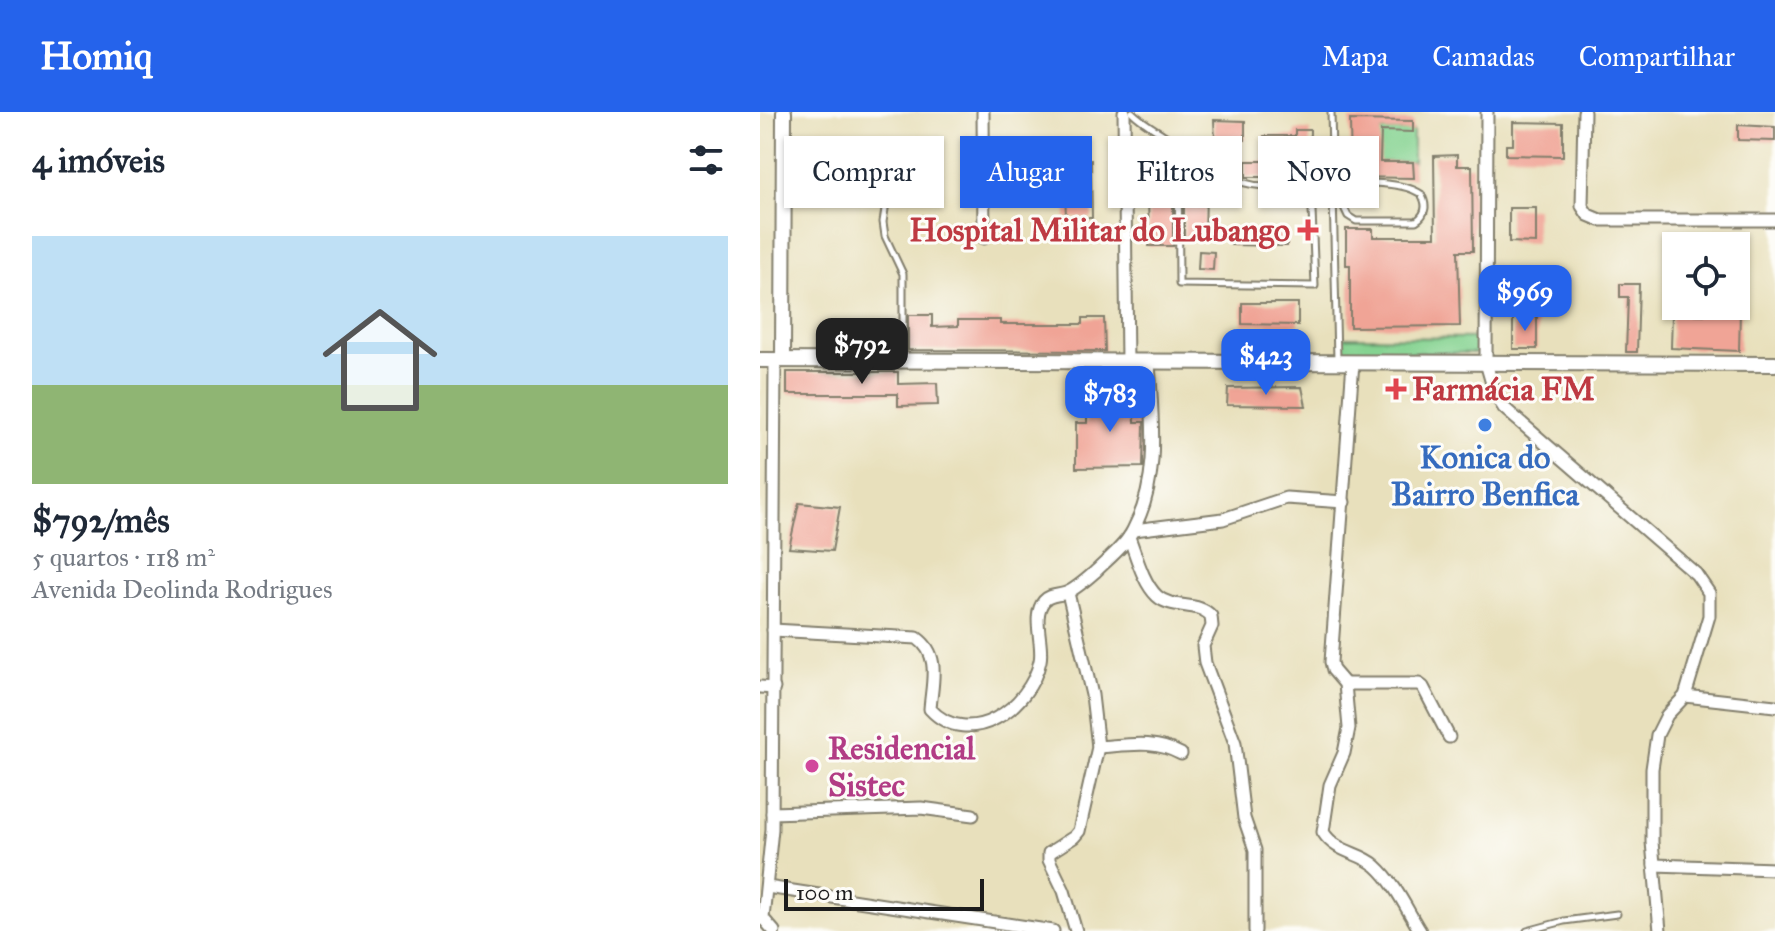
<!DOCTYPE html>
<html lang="pt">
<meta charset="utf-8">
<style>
:root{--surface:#fff;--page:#f2f2f3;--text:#1f2937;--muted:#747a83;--accent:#2563eb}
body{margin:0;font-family:"IM FELL Great Primer",serif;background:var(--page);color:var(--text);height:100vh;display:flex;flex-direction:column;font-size:30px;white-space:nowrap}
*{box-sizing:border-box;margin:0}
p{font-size:26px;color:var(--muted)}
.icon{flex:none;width:44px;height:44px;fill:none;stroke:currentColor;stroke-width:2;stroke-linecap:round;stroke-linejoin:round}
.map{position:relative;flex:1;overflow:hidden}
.panel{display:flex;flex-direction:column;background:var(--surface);width:760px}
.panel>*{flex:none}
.top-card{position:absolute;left:24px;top:24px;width:760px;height:72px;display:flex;gap:16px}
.fabs{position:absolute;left:902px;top:120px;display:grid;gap:16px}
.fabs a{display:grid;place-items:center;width:88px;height:88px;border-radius:0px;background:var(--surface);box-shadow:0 2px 6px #0004;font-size:40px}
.scale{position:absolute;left:24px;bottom:20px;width:200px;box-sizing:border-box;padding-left:8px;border:4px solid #1c1c1c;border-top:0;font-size:22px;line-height:28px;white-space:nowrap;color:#1c1c1c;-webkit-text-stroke:6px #fdfcf7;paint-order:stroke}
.price{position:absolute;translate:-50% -68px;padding:0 18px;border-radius:16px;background:var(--accent);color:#fff;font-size:26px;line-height:52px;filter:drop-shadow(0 2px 4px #0008)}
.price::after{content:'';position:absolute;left:50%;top:48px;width:24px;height:18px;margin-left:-12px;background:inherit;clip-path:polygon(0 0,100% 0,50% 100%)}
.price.active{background:#222;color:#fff}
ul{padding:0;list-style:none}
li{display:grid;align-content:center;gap:16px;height:424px;padding:0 32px}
li span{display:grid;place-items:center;height:248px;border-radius:0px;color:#555}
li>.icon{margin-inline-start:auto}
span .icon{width:144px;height:144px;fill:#fffc;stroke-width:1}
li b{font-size:34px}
h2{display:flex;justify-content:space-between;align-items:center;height:96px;padding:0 32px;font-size:34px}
.chip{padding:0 28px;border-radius:0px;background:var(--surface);box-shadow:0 2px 6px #0004;font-size:28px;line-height:72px}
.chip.active{background:var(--accent);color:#fff}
header{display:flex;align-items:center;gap:48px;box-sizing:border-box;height:112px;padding:0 40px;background:var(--accent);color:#fff}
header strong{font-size:38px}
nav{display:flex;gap:44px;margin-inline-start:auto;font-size:28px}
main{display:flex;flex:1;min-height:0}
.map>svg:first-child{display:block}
.green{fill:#85d391;stroke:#507856;stroke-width:2}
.building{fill:#f0a496}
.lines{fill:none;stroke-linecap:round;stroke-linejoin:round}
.lane-casing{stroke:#827e6c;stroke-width:9}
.street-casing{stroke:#827e6c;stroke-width:15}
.secondary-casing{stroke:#827e6c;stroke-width:18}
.lane{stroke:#fff;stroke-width:5}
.street{stroke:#fff;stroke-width:11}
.secondary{stroke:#fff;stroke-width:14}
.health-dot{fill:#e0444e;stroke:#fdfcf7;stroke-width:3}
.shop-dot{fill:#3f7fe0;stroke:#fdfcf7;stroke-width:3}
.hotel-dot{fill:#d1479c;stroke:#fdfcf7;stroke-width:3}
.labels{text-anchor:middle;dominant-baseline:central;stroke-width:6;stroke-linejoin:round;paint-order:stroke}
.health-label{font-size:32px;font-weight:bold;fill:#be3a42;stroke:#fdfcf7;text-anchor:end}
.shop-label{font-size:32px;font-weight:bold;fill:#366cbe;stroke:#fdfcf7}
.hotel-label{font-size:32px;font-weight:bold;fill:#b23c85;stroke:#fdfcf7;text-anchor:start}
</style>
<header>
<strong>Homiq</strong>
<nav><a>Mapa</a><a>Camadas</a><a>Compartilhar</a></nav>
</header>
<main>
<section class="panel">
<h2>4 imóveis<svg class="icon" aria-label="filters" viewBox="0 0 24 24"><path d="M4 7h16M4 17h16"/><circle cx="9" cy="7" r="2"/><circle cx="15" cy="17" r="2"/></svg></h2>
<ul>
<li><span style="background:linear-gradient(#bfe0f5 60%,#8fb573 0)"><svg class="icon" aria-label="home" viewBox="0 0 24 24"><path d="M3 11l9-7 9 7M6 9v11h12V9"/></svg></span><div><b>$792/mês</b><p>5 quartos · 118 m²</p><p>Avenida Deolinda Rodrigues</p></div></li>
</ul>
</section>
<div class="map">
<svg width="1015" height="819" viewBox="0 0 1015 819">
<rect width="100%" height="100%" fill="#fdfcf7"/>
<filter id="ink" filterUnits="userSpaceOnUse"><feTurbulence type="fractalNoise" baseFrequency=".0125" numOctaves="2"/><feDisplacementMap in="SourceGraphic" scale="16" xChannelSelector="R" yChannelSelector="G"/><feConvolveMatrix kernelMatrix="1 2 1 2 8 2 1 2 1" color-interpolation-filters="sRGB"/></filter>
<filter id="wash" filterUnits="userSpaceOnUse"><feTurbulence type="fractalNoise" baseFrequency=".006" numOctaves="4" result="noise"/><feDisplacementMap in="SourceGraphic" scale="32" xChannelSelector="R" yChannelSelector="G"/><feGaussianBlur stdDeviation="1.8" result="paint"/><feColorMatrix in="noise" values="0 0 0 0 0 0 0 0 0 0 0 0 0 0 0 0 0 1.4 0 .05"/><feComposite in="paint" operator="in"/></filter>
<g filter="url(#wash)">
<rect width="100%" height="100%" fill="#e8e0bc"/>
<g class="green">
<path d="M601 19H653V50H591L590 35H601Z"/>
<path d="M442 55 471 74 424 75V62Z"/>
<path d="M582 225 719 226 720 241 582 240Z"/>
</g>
<g id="blocks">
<g class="building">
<path d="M454 8 485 9V28H455Z"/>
<path d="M590 8 653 9V20L621 19 620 50H653L654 66 591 65Z"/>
<path d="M753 10 803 11V44L746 43V33H753Z"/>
<path d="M978 13 1015 15V29L978 28Z"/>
<path d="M535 18H550L549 65H486V49H504V24H535Z"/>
<path d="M697 43V54H712L713 139H698L700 214 590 215V153H586V117H613V125H675L674 44Z"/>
<path d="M331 48 332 106H306L304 49Z"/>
<path d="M388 79H413V134H389Z"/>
<path d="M424 80 446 81 445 125H424Z"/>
<path d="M749 96H776V131L749 130Z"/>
<path d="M472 118 527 119V134L471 133Z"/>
<path d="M439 139 454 140 453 158 438 157Z"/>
<path d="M860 172H879L877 240H866L868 185H860Z"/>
<path d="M482 191H538V213L482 212Z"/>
<path d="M954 198H980L979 239 911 236 912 202 954 203Z"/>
<path d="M148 203H172V215L198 214V208H240V212H323V206H344L345 239 148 238Z"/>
<rect x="753" y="205" width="24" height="32"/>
<path d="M27 260H138V272L177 271 178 293 138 294V282H27Z"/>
<path d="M542 275 546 294 467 293 468 276Z"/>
<path d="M374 282 375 310H384L383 355 316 356V311H327V291H333V283Z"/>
<path d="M39 391 80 395 72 439 29 436Z"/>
</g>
</g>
</g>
<g filter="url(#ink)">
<use href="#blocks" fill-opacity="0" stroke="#827e6c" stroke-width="2"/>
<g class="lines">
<defs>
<g id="lane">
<path d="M372 0C382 10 395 17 407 25 436 45 467 73 504 74 542 76 632 61 661 82 667 92 667 102 656 109H596L588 104 573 72"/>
<path d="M571 0 577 247"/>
<path d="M418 34 419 172 555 174 551 73"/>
<path d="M133 47 123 110 125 124 143 162V245"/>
<path d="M767 819 804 809 857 802"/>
</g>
<g id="street">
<path d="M223 0 224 126"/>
<path d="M364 0 367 250"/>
<path d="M727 0 726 251 735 282 744 296 936 462 949 481V504L925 584 907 603 897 623 892 657V730L900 819"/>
<path d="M824 0 822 94 828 103 840 108H1015"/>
<path d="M593 250 571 550 573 558 585 572 589 616 584 641 570 673 563 720C577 742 599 739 616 754 635 771 647 798 660 819"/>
<path d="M374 418 463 407 526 386 584 390"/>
<path d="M369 425C376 443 383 471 397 484 412 498 439 489 451 504L452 514 443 534 445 551 475 631 484 706 495 738V819"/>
<path d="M308 481 332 583 338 635 319 719 314 725 289 741V748L304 779 316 819"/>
<path d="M13 518 157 526C181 543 172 570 170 597 209 639 270 596 280 549 284 532 271 504 284 489 290 482 298 484 306 481 316 477 328 466 336 459 348 447 366 433 373 418 401 366 392 307 389 250"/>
<path d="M585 572H659L663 575 689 625"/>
<path d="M0 575 14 576"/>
<path d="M925 584 1015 594"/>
<path d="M338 635C368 633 394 627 421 642"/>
<path d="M12 701 161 696 213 703"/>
<path d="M894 753 1015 757"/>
<path d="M7 775 293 819"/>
<path d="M0 803 14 819"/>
<path d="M3 806 12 717 15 248"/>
</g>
<g id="secondary">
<path d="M0 248 1015 252"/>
<path d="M23 248 24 0"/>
</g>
</defs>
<use href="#lane" class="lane-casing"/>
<use href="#street" class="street-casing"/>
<use href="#secondary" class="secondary-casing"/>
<use href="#lane" class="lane"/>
<use href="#street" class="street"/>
<use href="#secondary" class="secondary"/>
</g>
</g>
<g class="health-dot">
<path d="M544 106h8v8h8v8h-8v8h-8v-8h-8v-8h8z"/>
<path d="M632 265h8v8h8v8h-8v8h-8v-8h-8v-8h8z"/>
</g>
<circle class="shop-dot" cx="725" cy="313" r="8"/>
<circle class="hotel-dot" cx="52" cy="654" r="8"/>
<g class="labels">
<g class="health-label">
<text x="530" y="118">Hospital Militar do Lubango</text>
<text x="652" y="277" text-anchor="start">Farmácia FM</text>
</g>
<g class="shop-label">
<text x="725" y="345">Konica do<tspan x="725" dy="37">Bairro Benfica</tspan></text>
</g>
<g class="hotel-label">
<text x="68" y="636">Residencial<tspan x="68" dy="37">Sistec</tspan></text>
</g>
</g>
</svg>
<div class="fabs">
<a><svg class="icon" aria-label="locate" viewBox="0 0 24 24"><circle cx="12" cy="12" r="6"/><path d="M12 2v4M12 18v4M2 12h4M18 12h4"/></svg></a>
</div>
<div class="scale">100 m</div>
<b class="price" style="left:765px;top:221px">$969</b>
<b class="price active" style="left:102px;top:274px">$792</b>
<b class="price" style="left:506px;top:285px">$423</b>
<b class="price" style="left:350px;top:322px">$783</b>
<div class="top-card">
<a class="chip">Comprar</a>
<a class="chip active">Alugar</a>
<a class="chip">Filtros</a>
<a class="chip">Novo</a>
</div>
</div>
</main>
